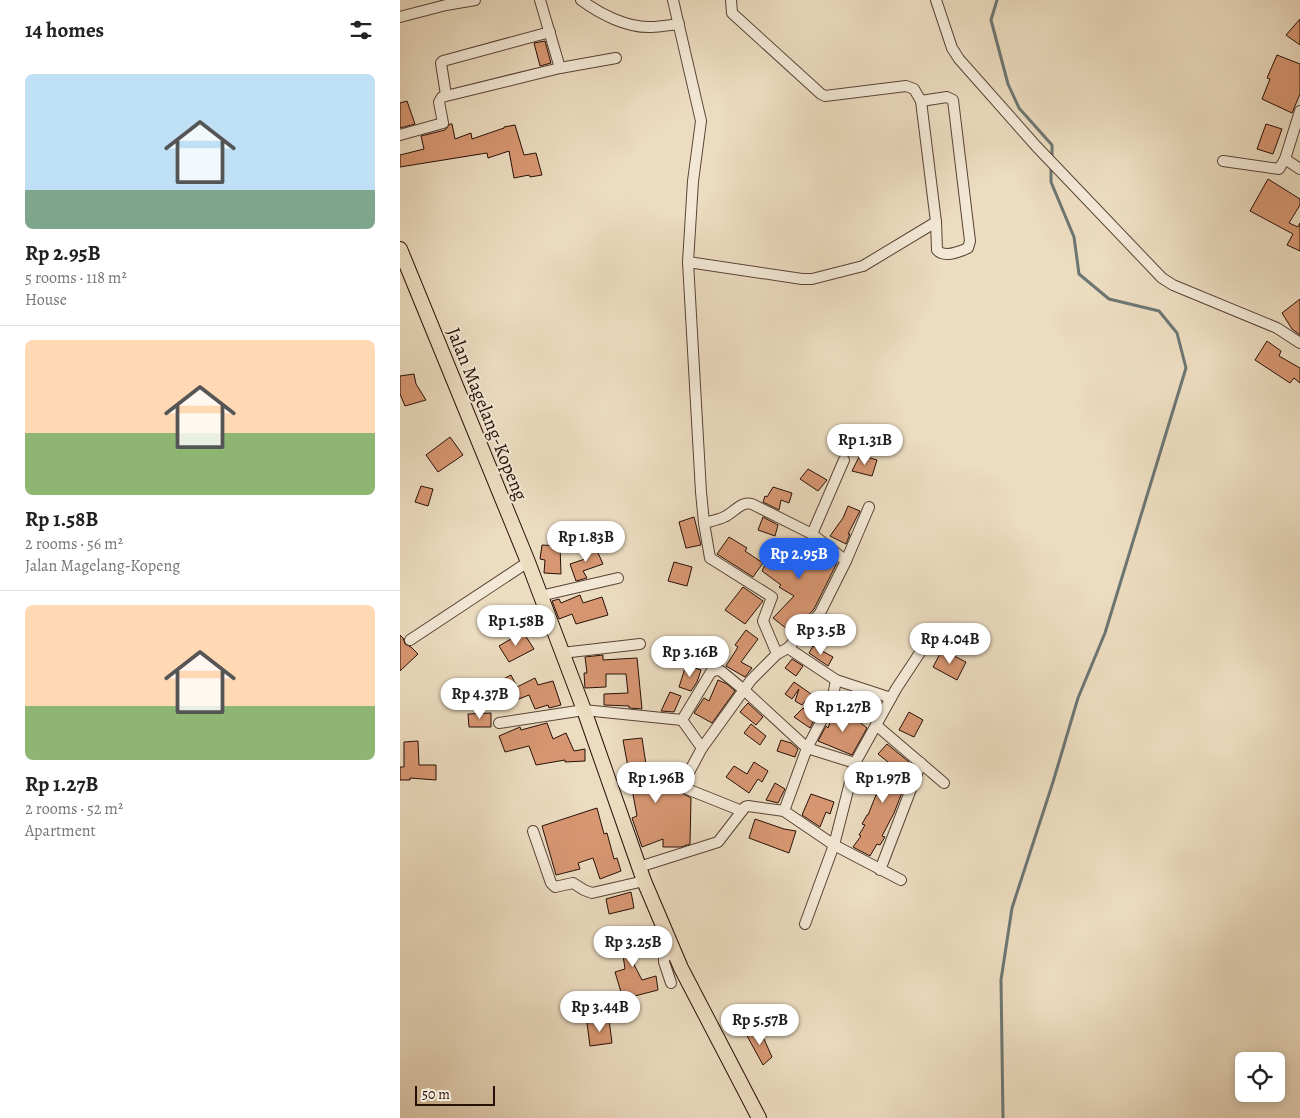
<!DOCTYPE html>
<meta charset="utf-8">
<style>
:root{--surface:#fff;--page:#f2f2f2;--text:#222;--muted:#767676;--line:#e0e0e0;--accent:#2563eb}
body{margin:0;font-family:Alegreya,serif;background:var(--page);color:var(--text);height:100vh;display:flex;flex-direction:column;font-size:19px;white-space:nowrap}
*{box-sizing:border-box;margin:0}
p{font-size:16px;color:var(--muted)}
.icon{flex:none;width:28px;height:28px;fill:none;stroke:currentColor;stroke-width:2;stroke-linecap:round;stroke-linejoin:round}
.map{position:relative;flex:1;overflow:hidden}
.sheet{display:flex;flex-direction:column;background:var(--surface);width:400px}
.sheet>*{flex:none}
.controls{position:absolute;left:835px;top:1052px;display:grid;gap:10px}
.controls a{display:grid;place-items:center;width:50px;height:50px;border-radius:8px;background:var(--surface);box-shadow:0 2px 8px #0003;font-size:25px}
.scale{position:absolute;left:15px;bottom:12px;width:80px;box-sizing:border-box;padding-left:5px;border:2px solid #271007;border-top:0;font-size:14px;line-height:18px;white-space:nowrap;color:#271007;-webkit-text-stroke:4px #f3e8d6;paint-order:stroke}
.price{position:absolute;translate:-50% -42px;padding:0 11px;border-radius:18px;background:#fff;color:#222;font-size:16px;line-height:32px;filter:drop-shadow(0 1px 2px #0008)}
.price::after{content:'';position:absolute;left:50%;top:30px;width:15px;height:11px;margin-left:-8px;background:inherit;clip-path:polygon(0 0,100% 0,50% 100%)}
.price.on{background:var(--accent);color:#fff}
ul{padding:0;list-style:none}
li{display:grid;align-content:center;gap:10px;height:265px;padding:0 25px}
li+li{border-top:1px solid var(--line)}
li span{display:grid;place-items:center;height:155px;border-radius:8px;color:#555}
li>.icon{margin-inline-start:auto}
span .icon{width:90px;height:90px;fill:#fffc;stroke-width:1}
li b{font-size:21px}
h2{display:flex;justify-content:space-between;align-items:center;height:60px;padding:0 25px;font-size:21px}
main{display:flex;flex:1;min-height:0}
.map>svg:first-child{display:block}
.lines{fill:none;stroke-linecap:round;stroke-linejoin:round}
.stream{stroke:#6c7672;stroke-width:3}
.building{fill:#d79772;stroke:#271007}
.minor-casing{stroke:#584335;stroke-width:12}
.major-casing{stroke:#271007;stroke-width:16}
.minor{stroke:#f3e8d6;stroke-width:10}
.major{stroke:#ecdcc0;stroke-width:14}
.labels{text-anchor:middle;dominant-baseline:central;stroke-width:4;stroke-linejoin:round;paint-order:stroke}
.street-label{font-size:19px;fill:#271007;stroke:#f3e8d6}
</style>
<main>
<section class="sheet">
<h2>14 homes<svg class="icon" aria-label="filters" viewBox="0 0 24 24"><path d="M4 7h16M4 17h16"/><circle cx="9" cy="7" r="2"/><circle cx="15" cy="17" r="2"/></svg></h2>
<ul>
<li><span style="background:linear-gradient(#bfe0f5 75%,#7fa58c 0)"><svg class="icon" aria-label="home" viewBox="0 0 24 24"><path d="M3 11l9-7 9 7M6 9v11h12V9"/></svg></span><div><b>Rp 2.95B</b><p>5 rooms · 118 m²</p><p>House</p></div></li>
<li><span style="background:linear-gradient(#ffd9b3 60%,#8fb573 0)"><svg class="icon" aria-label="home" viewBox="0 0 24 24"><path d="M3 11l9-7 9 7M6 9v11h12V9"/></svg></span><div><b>Rp 1.58B</b><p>2 rooms · 56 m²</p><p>Jalan Magelang-Kopeng</p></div></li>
<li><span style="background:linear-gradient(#ffd9b3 65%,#8fb573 0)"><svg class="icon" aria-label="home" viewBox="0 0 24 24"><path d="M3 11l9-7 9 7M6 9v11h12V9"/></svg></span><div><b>Rp 1.27B</b><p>2 rooms · 52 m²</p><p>Apartment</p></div></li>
</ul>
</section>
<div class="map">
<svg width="900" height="1118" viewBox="0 0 900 1118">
<rect width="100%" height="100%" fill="#ecdcc0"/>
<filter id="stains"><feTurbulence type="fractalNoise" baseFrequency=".004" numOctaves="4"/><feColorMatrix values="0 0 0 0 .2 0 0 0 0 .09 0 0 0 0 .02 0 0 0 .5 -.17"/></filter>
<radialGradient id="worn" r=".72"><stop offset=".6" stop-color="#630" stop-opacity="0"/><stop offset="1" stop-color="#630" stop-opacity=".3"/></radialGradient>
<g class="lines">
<g class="stream">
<path d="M597 0 591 20 608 84 619 108 652 145V159"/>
<path d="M603 1118 601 980 612 908 653 782 678 698 705 633 786 368 777 333 759 311 709 299 679 274 674 237 651 182V166"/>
</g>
</g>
<g class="building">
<path d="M900 19V45L886 35Z"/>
<path d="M145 41 151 63 140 66 134 43Z"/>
<path d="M877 55 900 64V94L892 113 862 99 870 79 867 78Z"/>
<path d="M7 101 15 124 0 128V103Z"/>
<path d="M50 124H52L55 139 71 133 72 139 104 128V127L115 125 124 155 136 153 142 175 130 177 129 175 114 178 109 151 88 158 87 153 0 167V155L24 149 21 136 45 130Z"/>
<path d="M866 124 882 129 873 154 857 149Z"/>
<path d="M868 179 900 199V205L889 223 898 227 900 223V251L887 245 893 234 850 211Z"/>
<path d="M900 299V335L892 329 882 313Z"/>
<path d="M867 341 881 351 879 356 900 368V383L894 378 890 383 855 360Z"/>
<path d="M14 374 16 384 26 400 5 406 0 394V376Z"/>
<path d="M50 437 63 455 38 472 26 455Z"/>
<path d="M460 455 477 460 472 476 452 471Z"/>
<path d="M408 469 427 480 418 491 400 479Z"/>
<path d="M21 486 33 489 28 506 15 502Z"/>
<path d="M373 487 392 493 389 503 381 500 379 510 363 502 365 496 367 497Z"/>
<path d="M448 506 460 511 448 534H450L446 544 430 536 443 518Z"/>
<path d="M294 517 301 545 286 548 279 522Z"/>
<path d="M363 517 378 525 375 536 358 530Z"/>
<path d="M329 537 347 548 345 551 363 563 353 577 317 554Z"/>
<path d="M405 538 420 549 419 551 437 563 414 609 392 633 373 618 394 596 379 587 381 585 362 571 375 544 392 553Z"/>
<path d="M194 544 203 564 183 571 187 578 176 581 170 564 188 558 183 549Z"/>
<path d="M142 545 160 546 161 574 144 573 145 560 140 559Z"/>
<path d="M274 562 292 567 287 586 268 581Z"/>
<path d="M343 587 363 601 345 624 325 610Z"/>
<path d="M180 595 183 603 202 597 208 615 176 624 172 614 159 619 152 601 159 599 161 603Z"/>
<path d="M346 630 358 639 341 662 352 668 345 677 326 666 338 647 335 645Z"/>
<path d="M123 632 134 649 109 662 99 646Z"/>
<path d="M0 635 3 638 5 644 11 647 18 654 0 671Z"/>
<path d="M413 646 433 657 428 666 409 653Z"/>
<path d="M542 650 566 662 557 680 533 667Z"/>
<path d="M203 655V660L237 658 242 709 229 708V706L204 705V694L228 693 226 674H206V687L185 688 184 673H187L185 657Z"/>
<path d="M392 659 403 666 396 676 385 668Z"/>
<path d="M286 665 301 670 297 682 291 691 279 687Z"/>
<path d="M111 675 117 687 135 678 138 685 153 681 161 705 149 708 148 705 135 709 129 695 101 706 92 685Z"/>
<path d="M318 680 327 684 335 691 312 723 294 713 304 698 309 701Z"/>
<path d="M394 682 411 694 402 705 395 701 399 689 392 699 385 694Z"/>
<path d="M270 692 281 696 274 712 261 711Z"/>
<path d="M455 693 472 699 478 703 469 716 448 706 452 702 449 700Z"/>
<path d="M348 703 363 717 356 725 340 712Z"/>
<path d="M403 708 415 718 410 728 394 717Z"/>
<path d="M445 710 467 728 452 755 418 741 426 726 428 728 434 711 442 713Z"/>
<path d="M509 712 523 720 514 737 499 730Z"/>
<path d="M91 713V727H69L68 714Z"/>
<path d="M147 723 153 739 166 733 174 751 185 749V761L165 762V760L136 765 129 746 105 752 99 736 120 727 121 730Z"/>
<path d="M351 724 366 736 360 745 344 733Z"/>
<path d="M242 738 247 771 255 769 259 792 282 793 291 798 290 844 281 847H263V839L242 847 232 818 237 816 223 740Z"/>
<path d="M381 740 391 743 398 749 395 757 377 751Z"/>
<path d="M18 741 19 765H36V780L10 778V780H0V767H4V742Z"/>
<path d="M487 744 509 762 497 775 507 780 494 813 482 836 485 837 480 845 477 844 470 856 453 847 461 836 459 835 465 825 462 824 467 815H468L476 795 480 796 493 766 478 754Z"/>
<path d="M354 762 368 771 362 782 358 779 349 793 326 777 334 766 347 774Z"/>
<path d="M375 783 385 789 378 803 366 800Z"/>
<path d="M411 794 434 802 430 814 426 812 420 827 402 815Z"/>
<path d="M197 808 204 834 207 833 214 859 217 858 221 871 200 879 193 858 178 863 180 869 156 875 142 826Z"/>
<path d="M355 819 384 829 396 831 389 853 349 838Z"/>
<path d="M231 892 234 908 209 914 206 899Z"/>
<path d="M243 930 245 949 228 953 242 980 256 976 258 990 223 999 215 972 225 969 220 935Z"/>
<path d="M209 1019 212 1043 190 1046 187 1023Z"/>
<path d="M359 1028 372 1057 363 1065 346 1034Z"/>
</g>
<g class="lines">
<defs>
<g id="minor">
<path d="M181 0C200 14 227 28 251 27 260 27 270 25 279 24"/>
<path d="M273 0 301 121 293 181 288 262 301 492 304 523C311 521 318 520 324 517 334 513 340 501 352 504L412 534 446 561"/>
<path d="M536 0 552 48 559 59 636 146 762 278 773 285 877 328 900 343"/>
<path d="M0 17 46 5 75 0"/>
<path d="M160 68 216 58"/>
<path d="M46 95 41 63 43 61 150 32"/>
<path d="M521 101 547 97 553 100 570 241 568 248C559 252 544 258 537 250L536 222"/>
<path d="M0 135 43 123 39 102 42 97 160 68 140 0"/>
<path d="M885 159 900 169"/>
<path d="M823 161 879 169 885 159 900 111"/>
<path d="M288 262 402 279H412L463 266 536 222 521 101 514 89 506 86 425 96 421 94 332 13 331 0"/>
<path d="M304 523 310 558 372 597 363 621 377 654"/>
<path d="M412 534 444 460"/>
<path d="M140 596 218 578"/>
<path d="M10 640 128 562"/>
<path d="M162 653 240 644"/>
<path d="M436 680 491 698"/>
<path d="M282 720 302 748"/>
<path d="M99 723 184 710 282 720 311 672 317 670 321 671 344 690 407 748 455 763 434 845 405 924"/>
<path d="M476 725 544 783"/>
<path d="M455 763 496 689 523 648"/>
<path d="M342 811 287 789 285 785 287 776 302 748 351 680 377 654 388 648 420 613 446 561 469 507"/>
<path d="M384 811 407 748 432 701 436 680 388 648"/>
<path d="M133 831 151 883 155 887 173 883 184 890 192 893 244 881"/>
<path d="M239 867 318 842 345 807 348 806 384 811 434 845 501 880"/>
<path d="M480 870 521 763"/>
<path d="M271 983 264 962V958L274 950"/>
</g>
<path id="major" d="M0 249 128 562 184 710 244 881 281 968 359 1118"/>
</defs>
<use href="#minor" class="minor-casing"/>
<use href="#major" class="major-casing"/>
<use href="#minor" class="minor"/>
<use href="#major" class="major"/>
</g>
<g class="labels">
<g class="street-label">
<text transform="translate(87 414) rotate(68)">Jalan Magelang-Kopeng</text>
</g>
</g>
<rect width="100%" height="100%" filter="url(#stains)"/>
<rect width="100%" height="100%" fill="url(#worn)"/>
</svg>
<div class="controls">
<a><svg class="icon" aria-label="locate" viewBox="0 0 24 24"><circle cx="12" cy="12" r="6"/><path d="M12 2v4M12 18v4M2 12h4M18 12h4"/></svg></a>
</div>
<div class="scale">50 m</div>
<b class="price" style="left:465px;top:466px">Rp 1.31B</b>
<b class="price" style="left:186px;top:563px">Rp 1.83B</b>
<b class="price on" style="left:399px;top:580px">Rp 2.95B</b>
<b class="price" style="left:116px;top:647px">Rp 1.58B</b>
<b class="price" style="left:421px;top:656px">Rp 3.5B</b>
<b class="price" style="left:550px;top:665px">Rp 4.04B</b>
<b class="price" style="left:290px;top:678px">Rp 3.16B</b>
<b class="price" style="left:80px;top:720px">Rp 4.37B</b>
<b class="price" style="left:443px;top:733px">Rp 1.27B</b>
<b class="price" style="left:256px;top:804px">Rp 1.96B</b>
<b class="price" style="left:483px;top:804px">Rp 1.97B</b>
<b class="price" style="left:233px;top:968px">Rp 3.25B</b>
<b class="price" style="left:200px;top:1033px">Rp 3.44B</b>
<b class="price" style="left:360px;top:1046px">Rp 5.57B</b>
</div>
</main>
